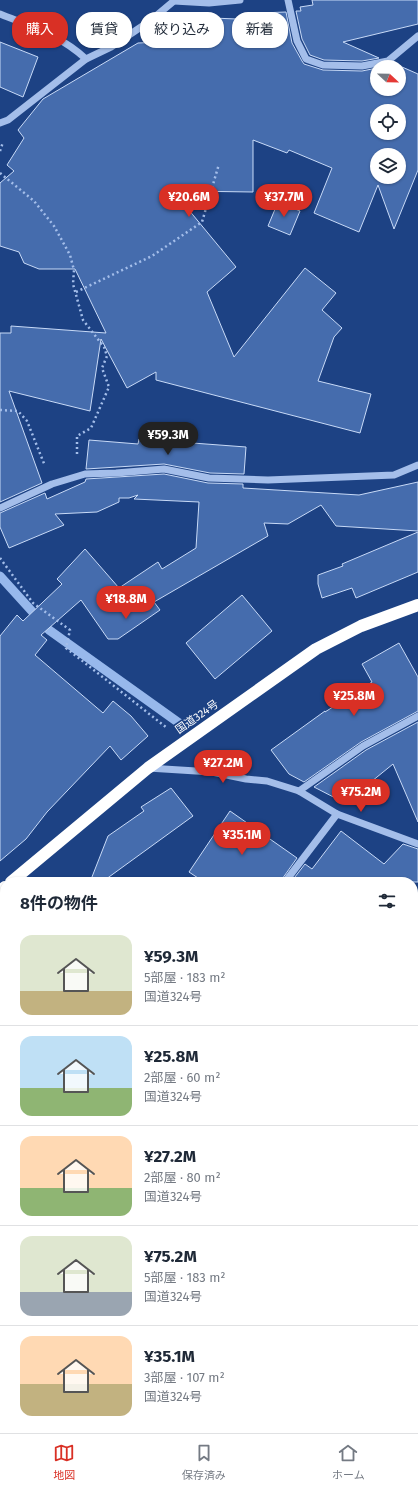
<!DOCTYPE html>
<html lang="ja">
<meta charset="utf-8">
<style>
:root{--surface:#fff;--page:#f6f6f7;--text:#1f2937;--muted:#747a83;--line:#e0e1e3;--accent:#d93025}
body{margin:0;font-family:"Fira Sans","Noto Sans JP",sans-serif;background:var(--page);color:var(--text);height:100vh;display:flex;flex-direction:column;font-size:15px;white-space:nowrap}
*{box-sizing:border-box;margin:0}
p{font-size:13px;color:var(--muted)}
.icon{flex:none;width:22px;height:22px;fill:none;stroke:currentColor;stroke-width:2;stroke-linecap:round;stroke-linejoin:round}
.map{position:relative;flex:1;overflow:hidden}
.side{position:absolute;left:0px;top:877px;width:418px;height:556px;display:flex;flex-direction:column;background:var(--surface);border-radius:16px 16px 0 0;box-shadow:0 1px 3px #0004}
.side>*{flex:none}
.guide{position:absolute;left:12px;top:12px;width:394px;height:36px;display:flex;gap:8px}
.needle{width:26px;rotate:112deg}
.controls{position:absolute;left:370px;top:60px;display:grid;gap:8px}
.controls a{display:grid;place-items:center;width:36px;height:36px;border-radius:50%;background:var(--surface);box-shadow:0 1px 3px #0004;font-size:20px}
.price{position:absolute;translate:-50% -34px;padding:0 9px;border-radius:14px;background:var(--accent);color:#fff;font-size:13px;line-height:26px;filter:drop-shadow(0 1px 2px #0008)}
.price::after{content:'';position:absolute;left:50%;top:24px;width:12px;height:9px;margin-left:-6px;background:inherit;clip-path:polygon(0 0,100% 0,50% 100%)}
.price.active{background:#222;color:#fff}
ul{padding:0;list-style:none}
li{display:flex;align-items:center;gap:12px;height:100px;padding:0 20px}
li+li{border-top:1px solid var(--line)}
li span{display:grid;place-items:center;flex:none;width:112px;height:80px;border-radius:12px;color:#555}
li>.icon{margin-inline-start:auto}
span .icon{width:48px;height:48px;fill:#fffc;stroke-width:1}
li b{font-size:17px}
h2{display:flex;justify-content:space-between;align-items:center;height:48px;padding:0 20px;font-size:17px}
.chip{padding:0 14px;border-radius:16px;background:var(--surface);box-shadow:0 1px 3px #0004;font-size:14px;line-height:36px}
.chip.active{background:var(--accent);color:#fff}
.tabs{display:flex;justify-content:space-around;align-items:center;height:56px;border-top:1px solid var(--line);background:var(--surface);font-size:11px;color:var(--muted)}
.tabs a{display:grid;justify-items:center;gap:2px}
.tabs .active{color:var(--accent)}
.map>svg:first-child{display:block}
.water{fill:#355282;stroke:#97b8ec}
.lines{fill:none;stroke-linecap:round;stroke-linejoin:round}
.stream{stroke:#97b8ec;stroke-width:9}
.building{fill:#456cad;stroke:#c8daf7;fill-rule:evenodd}
.path{stroke:#a4beea;stroke-width:2.5;stroke-dasharray:2 3;stroke-linecap:butt}
.minor{stroke:#a4beea;stroke-width:7}
.highway{stroke:#fff;stroke-width:12}
.labels{text-anchor:middle;dominant-baseline:central;stroke-width:3.5;stroke-linejoin:round;paint-order:stroke}
.street-label{font-size:11px;fill:#fff;stroke:#1d4284}
</style>
<div class="map">
<svg width="418" height="1433" viewBox="0 0 418 1433">
<rect width="100%" height="100%" fill="#1d4284"/>
<g class="water">
<path d="M418 898V940L413 945V903Z"/>
<path d="M0 1179H5V1212L0 1211Z"/>
</g>
<g class="lines">
<path class="stream" d="M0 576 49 630 179 723"/>
</g>
<g class="building">
<path d="M312 0H418V24L343 42 379 58 362 61 324 60 310 55 302 39 296 11H301L300 7 313 5Z"/>
<path d="M286 12 292 43 302 61 304 64 323 70 362 71 377 68V89H399V67H383L393 63 418 74V170L394 229 378 185 359 232 314 213 332 168 289 150 287 153 253 140V192L183 191 169 186 236 267 207 292 234 357 305 268 336 293 322 310 342 328 334 337 318 381 371 394 360 433 156 380V372L127 388 101 339 90 411 9 391 42 483 0 502V333H11V326L106 333 75 269H39L24 263 19 252 0 246V183L14 171 7 165 24 138 18 130 43 99 138 43 187 41 188 17 261 20 260 13ZM377 111H399V133H377ZM377 155H399V177H377Z"/>
<path d="M0 42 38 57 23 97 0 87Z"/>
<path d="M278 202 300 211 290 235 268 226Z"/>
<path d="M139 439 246 447 244 474 210 473 164 464 86 469 89 440 138 444Z"/>
<path d="M164 474 208 483 243 484V488L359 495 418 482V531L336 526 321 505 288 524 264 523 268 536 154 602 160 610 118 639H108L81 600 41 635 47 640 35 655 103 713 113 701 131 716 148 736 121 760 110 746 47 812 26 839 0 861V636L17 615 23 621 62 584 57 579 85 549 119 588 158 562 162 569 196 548 199 502 134 499 138 495 129 498H119V502L97 512 55 514 64 525 9 548 0 527V513L45 493 47 499 85 482 86 479Z"/>
<path d="M418 532V572L356 598 352 588 322 598 318 584V575L343 566 342 564Z"/>
<path d="M242 595 272 631 215 679 186 643Z"/>
<path d="M399 643 418 677V711L361 742 304 782 289 774 271 750 325 711V712L372 682 362 664Z"/>
<path d="M418 722V822L393 764 345 803 314 787 366 750Z"/>
<path d="M171 788 193 816 102 882H90L108 836 144 811 141 807Z"/>
<path d="M230 811 297 858 280 882H204L189 872Z"/>
<path d="M341 831 384 864 403 844 418 849V882H291L305 864 312 869Z"/>
</g>
<g class="lines">
<g class="path">
<path d="M0 151 3 142"/>
<path d="M0 173 34 201 54 226 70 255 74 270 73 284 83 320 104 347 107 356 102 368 109 387 91 428 77 436V455"/>
<path d="M76 292 152 256 202 222 219 164"/>
<path d="M0 410 18 411 27 421 45 466"/>
<path d="M0 558 33 603 70 630 66 648 167 728"/>
<path d="M229 1433 231 1428"/>
</g>
<g class="minor">
<path d="M288 0 297 41 306 59 323 65 362 66 388 61 418 36"/>
<path d="M174 1 209 3 240 0"/>
<path d="M0 14C32 27 60 35 86 59"/>
<path d="M0 123 8 120 86 59 111 47 150 21 175 0"/>
<path d="M0 508 52 484 85 474 116 473 164 469 209 478 268 480 394 475 418 465"/>
<path d="M148 768 212 772 246 779 267 781 299 791 337 814 418 844"/>
<path d="M299 791 363 746 418 716"/>
<path d="M285 882 337 814"/>
<path d="M0 924 3 929 0 931"/>
<path d="M413 954 418 951"/>
<path d="M413 1127 418 1124"/>
<path d="M0 1220H5"/>
<path d="M413 1270 418 1267"/>
<path d="M25 1433 34 1428"/>
</g>
<g class="highway">
<path d="M11 882 148 768 316 649 361 626 418 605"/>
<path d="M0 891 5 887"/>
</g>
</g>
<g class="labels">
<g class="street-label">
<text transform="translate(197 717) rotate(-35)">国道324号</text>
</g>
</g>
</svg>
<div class="controls">
<a><svg class="needle" viewBox="-14 -14 28 28"><path d="M0-13l5 13h-10z" fill="#e53935"/><path d="M0 13l5-13h-10z" fill="#747a83"/></svg></a>
<a><svg class="icon" aria-label="locate" viewBox="0 0 24 24"><circle cx="12" cy="12" r="6"/><path d="M12 2v4M12 18v4M2 12h4M18 12h4"/></svg></a>
<a><svg class="icon" aria-label="layers" viewBox="0 0 24 24"><path d="M12 4l9 5-9 5-9-5zM3 14l9 5 9-5"/></svg></a>
</div>
<b class="price" style="left:189px;top:218px">¥20.6M</b>
<b class="price" style="left:284px;top:218px">¥37.7M</b>
<b class="price active" style="left:168px;top:456px">¥59.3M</b>
<b class="price" style="left:126px;top:620px">¥18.8M</b>
<b class="price" style="left:354px;top:717px">¥25.8M</b>
<b class="price" style="left:223px;top:784px">¥27.2M</b>
<b class="price" style="left:361px;top:813px">¥75.2M</b>
<b class="price" style="left:242px;top:856px">¥35.1M</b>
<div class="guide">
<a class="chip active">購入</a>
<a class="chip">賃貸</a>
<a class="chip">絞り込み</a>
<a class="chip">新着</a>
</div>
<section class="side">
<h2>8件の物件<svg class="icon" aria-label="filters" viewBox="0 0 24 24"><path d="M4 7h16M4 17h16"/><circle cx="9" cy="7" r="2"/><circle cx="15" cy="17" r="2"/></svg></h2>
<ul>
<li><span style="background:linear-gradient(#dfe7d0 70%,#c2b280 0)"><svg class="icon" aria-label="home" viewBox="0 0 24 24"><path d="M3 11l9-7 9 7M6 9v11h12V9"/></svg></span><div><b>¥59.3M</b><p>5部屋 · 183 m²</p><p>国道324号</p></div></li>
<li><span style="background:linear-gradient(#bfe0f5 65%,#8fb573 0)"><svg class="icon" aria-label="home" viewBox="0 0 24 24"><path d="M3 11l9-7 9 7M6 9v11h12V9"/></svg></span><div><b>¥25.8M</b><p>2部屋 · 60 m²</p><p>国道324号</p></div></li>
<li><span style="background:linear-gradient(#ffd9b3 65%,#8fb573 0)"><svg class="icon" aria-label="home" viewBox="0 0 24 24"><path d="M3 11l9-7 9 7M6 9v11h12V9"/></svg></span><div><b>¥27.2M</b><p>2部屋 · 80 m²</p><p>国道324号</p></div></li>
<li><span style="background:linear-gradient(#dfe7d0 70%,#9aa5b1 0)"><svg class="icon" aria-label="home" viewBox="0 0 24 24"><path d="M3 11l9-7 9 7M6 9v11h12V9"/></svg></span><div><b>¥75.2M</b><p>5部屋 · 183 m²</p><p>国道324号</p></div></li>
<li><span style="background:linear-gradient(#ffd9b3 60%,#c2b280 0)"><svg class="icon" aria-label="home" viewBox="0 0 24 24"><path d="M3 11l9-7 9 7M6 9v11h12V9"/></svg></span><div><b>¥35.1M</b><p>3部屋 · 107 m²</p><p>国道324号</p></div></li>
</ul>
</section>
</div>
<nav class="tabs">
<a class="active"><svg class="icon" aria-label="map" viewBox="0 0 24 24"><path d="M3 6l6-2 6 2 6-2v14l-6 2-6-2-6 2zM9 4v14M15 6v14"/></svg>地図</a>
<a><svg class="icon" aria-label="saved" viewBox="0 0 24 24"><path d="M7 4h10v16l-5-4-5 4z"/></svg>保存済み</a>
<a><svg class="icon" aria-label="home" viewBox="0 0 24 24"><path d="M3 11l9-7 9 7M6 9v11h12V9"/></svg>ホーム</a>
</nav>
